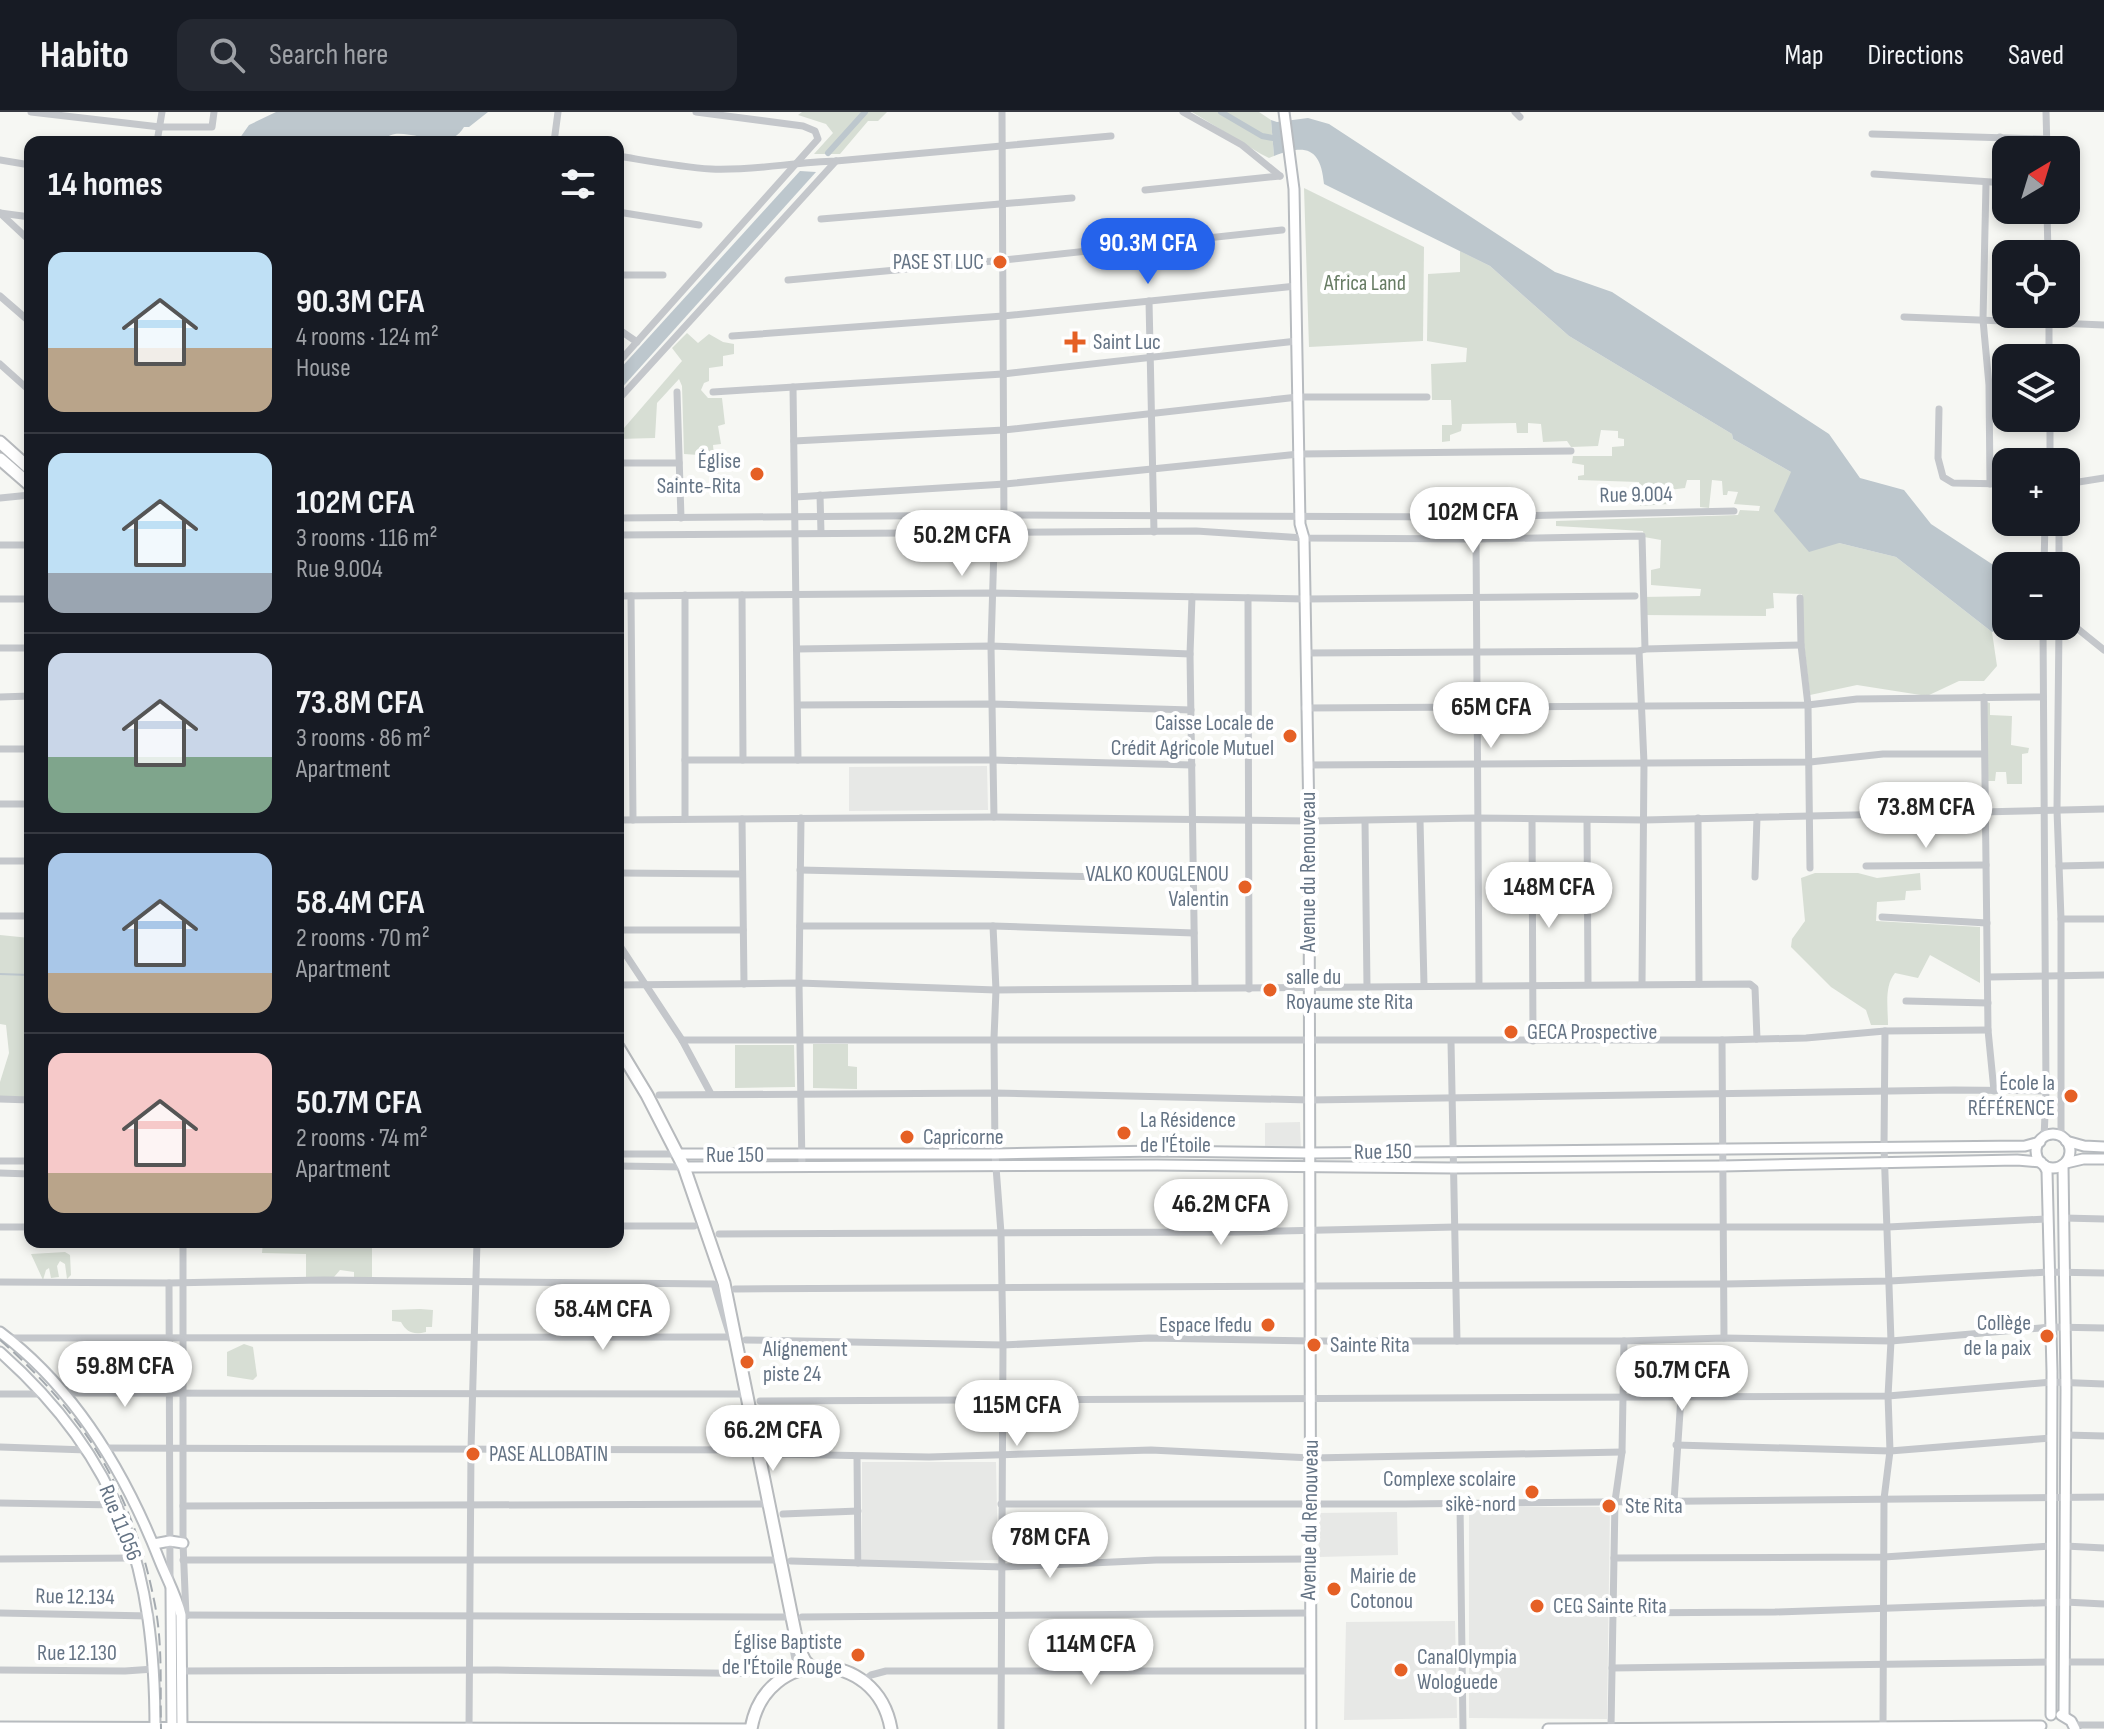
<!DOCTYPE html>
<meta charset="utf-8">
<style>
:root{--surface:#171b24;--page:#242831;--text:#f1f3f6;--muted:#9ea1a6;--line:#363941;--accent:#2563eb}
body{margin:0;font-family:"Sofia Sans Condensed",sans-serif;background:var(--page);color:var(--text);height:100vh;display:flex;flex-direction:column;font-size:30px;white-space:nowrap}
*{box-sizing:border-box;margin:0}
p{font-size:26px;color:var(--muted)}
.icon{flex:none;width:44px;height:44px;fill:none;stroke:currentColor;stroke-width:2;stroke-linecap:round;stroke-linejoin:round}
.map{position:relative;flex:1;overflow:hidden}
.drawer{position:absolute;left:24px;top:24px;width:600px;height:1112px;display:flex;flex-direction:column;background:var(--surface);border-radius:16px;box-shadow:0 4px 12px #0003}
.drawer>*{flex:none}
.needle{width:52px;rotate:38deg}
.tools{position:absolute;left:1992px;top:24px;display:grid;gap:16px}
.tools a{display:grid;place-items:center;width:88px;height:88px;border-radius:16px;background:var(--surface);box-shadow:0 4px 12px #0003;font-size:40px}
.price{position:absolute;translate:-50% -68px;padding:0 18px;border-radius:28px;background:#fff;color:#222;font-size:26px;line-height:52px;filter:drop-shadow(0 2px 4px #0008)}
.price::after{content:'';position:absolute;left:50%;top:48px;width:24px;height:18px;margin-left:-12px;background:inherit;clip-path:polygon(0 0,100% 0,50% 100%)}
.price.on{background:var(--accent);color:#fff}
ul{padding:0;list-style:none}
li{display:flex;align-items:center;gap:24px;height:200px;padding:0 24px}
li+li{border-top:2px solid var(--line)}
li span{display:grid;place-items:center;flex:none;width:224px;height:160px;border-radius:16px;color:#555}
li>.icon{margin-inline-start:auto}
span .icon{width:96px;height:96px;fill:#fffc;stroke-width:1}
li b{font-size:34px}
h2{display:flex;justify-content:space-between;align-items:center;height:96px;padding:0 24px;font-size:34px}
header{display:flex;align-items:center;gap:48px;box-sizing:border-box;height:112px;padding:0 40px;background:var(--surface);border-bottom:2px solid var(--line)}
header strong{font-size:38px}
nav{display:flex;gap:44px;margin-inline-start:auto;font-size:28px}
.search{width:560px;height:72px;background:var(--page);display:flex;align-items:center;gap:20px;box-sizing:border-box;padding:0 28px;border-radius:16px;color:var(--muted);font-size:30px}
.map>svg:first-child{display:block}
.built{fill:#e7e8e6}
.green{fill:#d7ded4}
.water{fill:#bdc7cd}
.lines{fill:none;stroke-linecap:round;stroke-linejoin:round}
.stream{stroke:#bdc7cd;stroke-width:2}
.canal{stroke:#bdc7cd;stroke-width:6}
.major-casing{stroke:#b7bbbf;stroke-width:13}
.highway-casing{stroke:#b7babd;stroke-width:15}
.minor{stroke:#c4c7cb;stroke-width:7}
.major{stroke:#fff;stroke-width:9}
.highway{stroke:#fff;stroke-width:11}
.rail{stroke:#a4aab0;stroke-width:2;stroke-dasharray:12 6;stroke-linecap:butt}
.poi-dot{fill:#e56025;stroke:#fff;stroke-width:3}
.labels{text-anchor:middle;dominant-baseline:central;stroke-width:8;stroke-linejoin:round;paint-order:stroke}
.poi-label{font-size:22px;fill:#657485;stroke:#fff;text-anchor:start}
.park-label{font-size:22px;fill:#677c64;stroke:#fff}
.street-label{font-size:22px;fill:#657485;stroke:#fff}
</style>
<header>
<strong>Habito</strong>
<div class="search"><svg class="icon" aria-label="search" viewBox="0 0 24 24"><circle cx="10" cy="10" r="6"/><path d="M15 15l6 6"/></svg>Search here</div>
<nav><a>Map</a><a>Directions</a><a>Saved</a></nav>
</header>
<div class="map">
<svg width="2104" height="1617" viewBox="0 0 2104 1617">
<rect width="100%" height="100%" fill="#f6f7f3"/>
<g class="built">
<path d="M987 654 988 698 849 699V655Z"/>
<path d="M1300 1010 1301 1037 1265 1038V1011Z"/>
<path d="M862 1350H996L998 1448 862 1451Z"/>
<path d="M1469 1395H1610L1607 1607 1469 1606Z"/>
<path d="M1397 1400 1398 1443 1319 1445 1318 1401Z"/>
<path d="M1455 1509 1457 1606 1344 1608 1346 1510Z"/>
</g>
<g class="green">
<path d="M802 0H887L878 9H868L840 42H814L833 21 826 12 798 3Z"/>
<path d="M1192 0H1259L1271 8 1274 44 1269 46 1261 42Z"/>
<path d="M1304 76 1424 135 1423 229 1309 235Z"/>
<path d="M1460 139 1490 154 1569 224 1732 322 1733 327 1791 360 1839 431 1896 445 1992 520 1997 554 1984 569H1959L1927 584 1857 573 1810 583 1804 532 1802 482 1773 481 1774 496 1766 497V504L1643 503 1642 485 1700 484 1701 477 1651 473V458L1660 456 1661 428 1644 425 1643 419 1556 414V409L1738 403 1740 398 1759 399 1760 394 1734 392 1738 380 1728 379 1727 383H1723L1722 369 1712 368 1709 396 1700 395V368H1687L1685 376 1669 378 1668 392 1640 394 1639 370 1578 368V364L1584 363V353L1572 351 1573 344H1612V335L1624 334V327L1618 326V319L1601 318 1598 334 1571 335 1567 329 1543 330 1541 312 1528 311V321H1517L1516 311 1462 312 1461 319 1450 323V329L1442 330V313H1452L1451 288H1432L1431 252 1466 250 1467 236 1427 229 1428 162 1460 160Z"/>
<path d="M687 221 698 231 709 222 723 230 734 232V242L723 244V254L709 256V269L704 271 701 278 708 286H722L725 312 718 314 721 332 713 333 714 344 684 342 682 274 679 267 657 291 655 326 618 327V323L682 249 672 236Z"/>
<path d="M1986 590 1990 591V603L2012 604 2011 633 2029 636 2028 641 2022 642V672H2007L2006 660H1996L1995 669H1987Z"/>
<path d="M1815 761H1858L1877 766 1920 761 1921 778 1906 779 1905 788 1877 790 1876 809 1980 815V871L1930 843 1918 866 1895 861C1884 874 1888 896 1888 913H1871L1866 898 1831 875 1791 835 1792 827 1805 809 1801 766Z"/>
<path d="M0 823 30 826V987L0 986V970L9 941 6 913 0 912Z"/>
<path d="M813 932H848V954L857 955V977L813 976Z"/>
<path d="M735 933H794L795 975 735 976Z"/>
<path d="M263 1130H372V1166H354V1160L340 1158 334 1165H306V1142L262 1141Z"/>
<path d="M65 1140 70 1143 71 1163 67 1167 65 1152 60 1149 57 1154 59 1165 51 1166 49 1156 46 1158 43 1168 31 1142Z"/>
<path d="M420 1197 433 1198 432 1215H426V1220C414 1223 407 1221 401 1210L392 1209V1198Z"/>
<path d="M244 1232 253 1235 257 1264 253 1268 227 1264V1240Z"/>
</g>
<g class="water">
<path d="M276 0H488L469 15H464C450 40 419 20 395 22 389 23 383 27 378 30H237L249 13Z"/>
<path d="M1308 6 1329 12 1555 160 1612 180 1829 322 1860 366 1904 378 1931 412 2001 458 2006 464V514H2013L1992 520 1896 445 1839 431 1809 440 1774 399 1791 360 1733 327 1732 322 1569 224 1490 154 1324 72C1321 37 1307 31 1274 44L1271 8 1277 10Z"/>
<path d="M800 59 816 60 618 280V259Z"/>
</g>
<g class="lines">
<path class="stream" d="M0 862 30 863"/>
<g class="canal">
<path d="M1221 0 1262 24 1278 27"/>
<path d="M828 41 865 0"/>
</g>
<defs>
<g id="major">
<path d="M1284 0 1294 77 1300 412 1304 426 1309 709 1311 1617"/>
<circle cx="2053" cy="1039" r="17"/>
<path d="M2066 1029 2084 1034 2104 1035"/>
<path d="M677 1042H995L1157 1039 1309 1041 2025 1034 2040 1030"/>
<path d="M2066 1051 2083 1047H2104"/>
<path d="M2044 1053 2047 1059 2052 1259 2051 1603"/>
<path d="M2063 1053 2066 1278 2064 1603"/>
<path d="M684 1055 1157 1053 1454 1056 1722 1054 2017 1048 2041 1050"/>
<path d="M0 1220C77 1278 127 1364 161 1452 168 1469 177 1485 181 1503L182 1617"/>
<path d="M0 1240C122 1348 155 1458 155 1617"/>
<path d="M154 1432 170 1429 183 1431"/>
<path d="M171 1477 172 1617"/>
<path d="M2061 1603 2071 1609 2075 1617"/>
<path d="M0 1615 751 1617"/>
<path d="M1548 1617 2041 1614"/>
</g>
<g id="highway">
<path d="M0 330 30 357"/>
<path d="M0 347 30 373"/>
<path d="M618 935 647 983 684 1055 724 1171 798 1535 805 1549 811 1555"/>
<path d="M751 1617C765 1534 877 1535 891 1617"/>
</g>
</defs>
<use href="#major" class="major-casing"/>
<use href="#highway" class="highway-casing"/>
<g class="minor">
<path d="M31 0 160 15H212L214 0"/>
<path d="M1002 0 1004 420"/>
<path d="M1183 0 1242 33 1280 64"/>
<path d="M1515 0 1520 5"/>
<path d="M2046 0 2047 38"/>
<path d="M1872 22 2047 27"/>
<path d="M2000 25 2004 71"/>
<path d="M483 28 506 30"/>
<path d="M157 30 162 0"/>
<path d="M554 30 558 0"/>
<path d="M618 44C649 49 680 55 711 57 753 59 794 50 836 49L1111 24"/>
<path d="M0 48 30 53"/>
<path d="M1874 62 2006 71"/>
<path d="M1986 71 1983 208 1989 273 1990 372"/>
<path d="M1145 78 1280 64"/>
<path d="M2047 98 2048 142"/>
<path d="M618 100 699 113"/>
<path d="M0 101 30 129"/>
<path d="M0 101 30 105"/>
<path d="M821 107 1072 86"/>
<path d="M618 163H663"/>
<path d="M788 168 1004 148 1282 118"/>
<path d="M0 184 30 210"/>
<path d="M1149 189 1154 420"/>
<path d="M2049 202V246"/>
<path d="M1904 205 2104 213"/>
<path d="M618 217 637 230"/>
<path d="M732 224 1003 204 1296 174"/>
<path d="M618 251 818 27 815 19 803 14 696 0"/>
<path d="M0 252 30 279"/>
<path d="M793 275 798 648"/>
<path d="M677 280 681 406"/>
<path d="M713 280 1003 262 1297 229"/>
<path d="M618 288 836 49"/>
<path d="M1939 297 1938 346 1943 365 1953 371 2006 372"/>
<path d="M2050 306V350"/>
<path d="M794 329 1004 318 1298 285H1427"/>
<path d="M618 351H679"/>
<path d="M2066 372 2104 366"/>
<path d="M820 383 821 421"/>
<path d="M795 385 1005 372 1299 342 1571 339"/>
<path d="M0 386 30 383"/>
<path d="M1473 405 1476 427 1479 872"/>
<path d="M618 406 1004 403 1473 405 1734 399"/>
<path d="M2059 410V454"/>
<path d="M618 423 1196 419 1304 426 1476 427 1642 424 1645 537 1639 539 1644 651 1642 872"/>
<path d="M0 433H30"/>
<path d="M2044 454 2045 410"/>
<path d="M685 483V707"/>
<path d="M742 483 743 648"/>
<path d="M618 484 992 481 1305 487 1635 484"/>
<path d="M631 484 633 708"/>
<path d="M1192 485 1190 542 1195 876"/>
<path d="M1248 486 1249 877"/>
<path d="M1800 486 1801 533 1808 593 1810 756"/>
<path d="M0 487H30"/>
<path d="M2066 512 2073 513 2104 538"/>
<path d="M2043 514 2046 979 2044 1026"/>
<path d="M2059 514 2057 698 2061 807V1024"/>
<path d="M0 536H30"/>
<path d="M797 537 991 534 1190 542"/>
<path d="M1645 537 1801 533"/>
<path d="M1306 541 1639 539"/>
<path d="M0 585 30 584"/>
<path d="M1984 585 1988 918 1994 979"/>
<path d="M798 593 992 592 1191 598"/>
<path d="M1305 596 1808 593 1857 587 2043 585"/>
<path d="M0 637H30"/>
<path d="M685 648H993L1192 653"/>
<path d="M1307 653 1810 650 1883 642H1984"/>
<path d="M0 692H30"/>
<path d="M994 705 991 534 995 403"/>
<path d="M801 706 799 871 802 1055"/>
<path d="M1698 706 1699 872"/>
<path d="M742 707 744 872"/>
<path d="M1532 707 1533 929"/>
<path d="M618 708 994 705 1309 709 1476 706 1644 708 2104 697"/>
<path d="M1420 708 1424 873"/>
<path d="M1587 708 1588 871"/>
<path d="M1365 709 1367 875"/>
<path d="M0 749H30"/>
<path d="M1866 754 1986 753"/>
<path d="M2059 754 2104 753"/>
<path d="M800 758 1193 767"/>
<path d="M618 761 742 762"/>
<path d="M1755 765 1757 705"/>
<path d="M0 804H30"/>
<path d="M1882 805 1987 811"/>
<path d="M2061 807H2104"/>
<path d="M800 814H993L1194 821"/>
<path d="M993 814 996 878 994 926 995 1042 1001 1121 1003 1233 1001 1617"/>
<path d="M618 818H743"/>
<path d="M618 831 682 928 711 982"/>
<path d="M1988 865 2104 863"/>
<path d="M618 873 799 871 996 878 1750 872 1755 876 1757 927"/>
<path d="M1906 889 1988 891"/>
<path d="M682 928H1722L1806 926 1885 919 1988 918"/>
<path d="M1722 928 1724 1226"/>
<path d="M1451 930 1457 1229"/>
<path d="M659 983 995 981 1310 988 1954 978 2046 979"/>
<path d="M0 987 30 988"/>
<path d="M618 1042H677"/>
<path d="M0 1049H30"/>
<path d="M618 1054 684 1055"/>
<path d="M0 1061 30 1062"/>
<path d="M2064 1106 2104 1107"/>
<path d="M618 1114H694"/>
<path d="M0 1115H30"/>
<path d="M719 1122 1237 1120 1455 1115H1888L2046 1107"/>
<path d="M183 1130V1431L186 1504"/>
<path d="M0 1170 169 1171 324 1168 714 1172 729 1221"/>
<path d="M169 1171 170 1469"/>
<path d="M735 1177 1725 1172 1890 1169 2048 1160 2104 1161"/>
<path d="M8 1226 730 1225"/>
<path d="M746 1228 1003 1233 1149 1226 1311 1229H1624L1724 1226 1891 1229 2051 1215 2104 1216"/>
<path d="M66 1281 742 1282"/>
<path d="M0 1282H44"/>
<path d="M760 1289 1888 1284 2052 1270 2104 1272"/>
<path d="M2066 1323 2104 1324"/>
<path d="M1676 1333 1890 1339 2051 1326"/>
<path d="M0 1335 87 1338"/>
<path d="M104 1336 753 1338"/>
<path d="M773 1342 929 1345 1151 1338 1312 1346 1622 1340"/>
<path d="M857 1345 858 1451"/>
<path d="M1674 1389 1681 1285"/>
<path d="M0 1391 117 1393"/>
<path d="M1001 1392H1405L2104 1385"/>
<path d="M1460 1392 1463 1617"/>
<path d="M183 1394 763 1392"/>
<path d="M783 1402 858 1399"/>
<path d="M2065 1434 2104 1436"/>
<path d="M1614 1446 1884 1445 2051 1434"/>
<path d="M0 1447 136 1446"/>
<path d="M183 1448H776"/>
<path d="M791 1449 1003 1455 1156 1448 1309 1447"/>
<path d="M0 1501 150 1504"/>
<path d="M1613 1501 1775 1500 2065 1490 2104 1492"/>
<path d="M181 1503 788 1505"/>
<path d="M802 1505 1310 1501"/>
<path d="M792 1531 797 1559"/>
<path d="M2064 1550H2104"/>
<path d="M1612 1556 2051 1550"/>
<path d="M0 1558 125 1559 154 1557"/>
<path d="M182 1559 497 1558 788 1562"/>
<path d="M863 1569 871 1563 886 1559H1310"/>
<path d="M1883 1613 1884 1387 1890 1339 1888 1284 1891 1229 1884 1035 1885 919"/>
<path d="M2073 1613H2104"/>
<path d="M1611 1615 1615 1389 1622 1340 1624 1229"/>
<path d="M469 1617 471 1337 477 1130"/>
</g>
<use href="#major" class="major"/>
<use href="#highway" class="highway"/>
<path class="rail" d="M0 1228C83 1301 132 1378 154 1488 163 1530 160 1574 161 1617"/>
</g>
<g class="poi-dot">
<circle cx="1000" cy="150" r="8"/>
<path d="M1071 218h8v8h8v8h-8v8h-8v-8h-8v-8h8z"/>
<circle cx="757" cy="362" r="8"/>
<circle cx="1290" cy="624" r="8"/>
<circle cx="1245" cy="775" r="8"/>
<circle cx="1270" cy="878" r="8"/>
<circle cx="1511" cy="920" r="8"/>
<circle cx="2071" cy="984" r="8"/>
<circle cx="1124" cy="1021" r="8"/>
<circle cx="907" cy="1025" r="8"/>
<circle cx="1268" cy="1213" r="8"/>
<circle cx="2047" cy="1224" r="8"/>
<circle cx="1314" cy="1233" r="8"/>
<circle cx="747" cy="1250" r="8"/>
<circle cx="473" cy="1342" r="8"/>
<circle cx="1532" cy="1380" r="8"/>
<circle cx="1609" cy="1394" r="8"/>
<circle cx="1334" cy="1477" r="8"/>
<circle cx="1537" cy="1494" r="8"/>
<circle cx="858" cy="1543" r="8"/>
<circle cx="1401" cy="1558" r="8"/>
</g>
<g class="labels">
<g class="poi-label">
<text x="984" y="150" text-anchor="end">PASE ST LUC</text>
<text x="1093" y="230">Saint Luc</text>
<text x="741" y="349" text-anchor="end">Église<tspan x="741" dy="25">Sainte-Rita</tspan></text>
<text x="1274" y="611" text-anchor="end">Caisse Locale de<tspan x="1274" dy="25">Crédit Agricole Mutuel</tspan></text>
<text x="1229" y="762" text-anchor="end">VALKO KOUGLENOU<tspan x="1229" dy="25">Valentin</tspan></text>
<text x="1286" y="865">salle du<tspan x="1286" dy="25">Royaume ste Rita</tspan></text>
<text x="1527" y="920">GECA Prospective</text>
<text x="2055" y="971" text-anchor="end">École la<tspan x="2055" dy="25">RÉFÉRENCE</tspan></text>
<text x="1140" y="1008">La Résidence<tspan x="1140" dy="25">de l'Étoile</tspan></text>
<text x="923" y="1025">Capricorne</text>
<text x="2031" y="1211" text-anchor="end">Collège<tspan x="2031" dy="25">de la paix</tspan></text>
<text x="1252" y="1213" text-anchor="end">Espace Ifedu</text>
<text x="1330" y="1233">Sainte Rita</text>
<text x="763" y="1237">Alignement<tspan x="763" dy="25">piste 24</tspan></text>
<text x="489" y="1342">PASE ALLOBATIN</text>
<text x="1516" y="1367" text-anchor="end">Complexe scolaire<tspan x="1516" dy="25">sikè-nord</tspan></text>
<text x="1625" y="1394">Ste Rita</text>
<text x="1350" y="1464">Mairie de<tspan x="1350" dy="25">Cotonou</tspan></text>
<text x="1553" y="1494">CEG Sainte Rita</text>
<text x="842" y="1530" text-anchor="end">Église Baptiste<tspan x="842" dy="25">de l'Étoile Rouge</tspan></text>
<text x="1417" y="1545">CanalOlympia<tspan x="1417" dy="25">Wologuede</tspan></text>
</g>
<g class="park-label">
<text x="1365" y="171">Africa Land</text>
</g>
<g class="street-label">
<text transform="translate(1636 383) rotate(-1)">Rue 9.004</text>
<text transform="translate(1308 760) rotate(-90)">Avenue du Renouveau</text>
<text transform="translate(1383 1040) rotate(-1)">Rue 150</text>
<text x="735" y="1043">Rue 150</text>
<text transform="translate(1310 1408) rotate(-89)">Avenue du Renouveau</text>
<text transform="translate(120 1411) rotate(68)">Rue 11.056</text>
<text transform="translate(75 1485) rotate(1)">Rue 12.134</text>
<text x="77" y="1541">Rue 12.130</text>
</g>
</g>
</svg>
<div class="tools">
<a><svg class="needle" viewBox="-14 -14 28 28"><path d="M0-13l5 13h-10z" fill="#e53935"/><path d="M0 13l5-13h-10z" fill="#9ea1a6"/></svg></a>
<a><svg class="icon" aria-label="locate" viewBox="0 0 24 24"><circle cx="12" cy="12" r="6"/><path d="M12 2v4M12 18v4M2 12h4M18 12h4"/></svg></a>
<a><svg class="icon" aria-label="layers" viewBox="0 0 24 24"><path d="M12 4l9 5-9 5-9-5zM3 14l9 5 9-5"/></svg></a>
<a>+</a>
<a>−</a>
</div>
<b class="price on" style="left:1148px;top:174px">90.3M CFA</b>
<b class="price" style="left:1473px;top:443px">102M CFA</b>
<b class="price" style="left:962px;top:466px">50.2M CFA</b>
<b class="price" style="left:1491px;top:638px">65M CFA</b>
<b class="price" style="left:1926px;top:738px">73.8M CFA</b>
<b class="price" style="left:1549px;top:818px">148M CFA</b>
<b class="price" style="left:1221px;top:1135px">46.2M CFA</b>
<b class="price" style="left:603px;top:1240px">58.4M CFA</b>
<b class="price" style="left:125px;top:1297px">59.8M CFA</b>
<b class="price" style="left:1682px;top:1301px">50.7M CFA</b>
<b class="price" style="left:1017px;top:1336px">115M CFA</b>
<b class="price" style="left:773px;top:1361px">66.2M CFA</b>
<b class="price" style="left:1050px;top:1468px">78M CFA</b>
<b class="price" style="left:1091px;top:1575px">114M CFA</b>
<section class="drawer">
<h2>14 homes<svg class="icon" aria-label="filters" viewBox="0 0 24 24"><path d="M4 7h16M4 17h16"/><circle cx="9" cy="7" r="2"/><circle cx="15" cy="17" r="2"/></svg></h2>
<ul>
<li><span style="background:linear-gradient(#bfe0f5 60%,#b9a48a 0)"><svg class="icon" aria-label="home" viewBox="0 0 24 24"><path d="M3 11l9-7 9 7M6 9v11h12V9"/></svg></span><div><b>90.3M CFA</b><p>4 rooms · 124 m²</p><p>House</p></div></li>
<li><span style="background:linear-gradient(#bfe0f5 75%,#9aa5b1 0)"><svg class="icon" aria-label="home" viewBox="0 0 24 24"><path d="M3 11l9-7 9 7M6 9v11h12V9"/></svg></span><div><b>102M CFA</b><p>3 rooms · 116 m²</p><p>Rue 9.004</p></div></li>
<li><span style="background:linear-gradient(#c9d6e8 65%,#7fa58c 0)"><svg class="icon" aria-label="home" viewBox="0 0 24 24"><path d="M3 11l9-7 9 7M6 9v11h12V9"/></svg></span><div><b>73.8M CFA</b><p>3 rooms · 86 m²</p><p>Apartment</p></div></li>
<li><span style="background:linear-gradient(#a9c7e8 75%,#b9a48a 0)"><svg class="icon" aria-label="home" viewBox="0 0 24 24"><path d="M3 11l9-7 9 7M6 9v11h12V9"/></svg></span><div><b>58.4M CFA</b><p>2 rooms · 70 m²</p><p>Apartment</p></div></li>
<li><span style="background:linear-gradient(#f6c9c9 75%,#b9a48a 0)"><svg class="icon" aria-label="home" viewBox="0 0 24 24"><path d="M3 11l9-7 9 7M6 9v11h12V9"/></svg></span><div><b>50.7M CFA</b><p>2 rooms · 74 m²</p><p>Apartment</p></div></li>
</ul>
</section>
</div>
